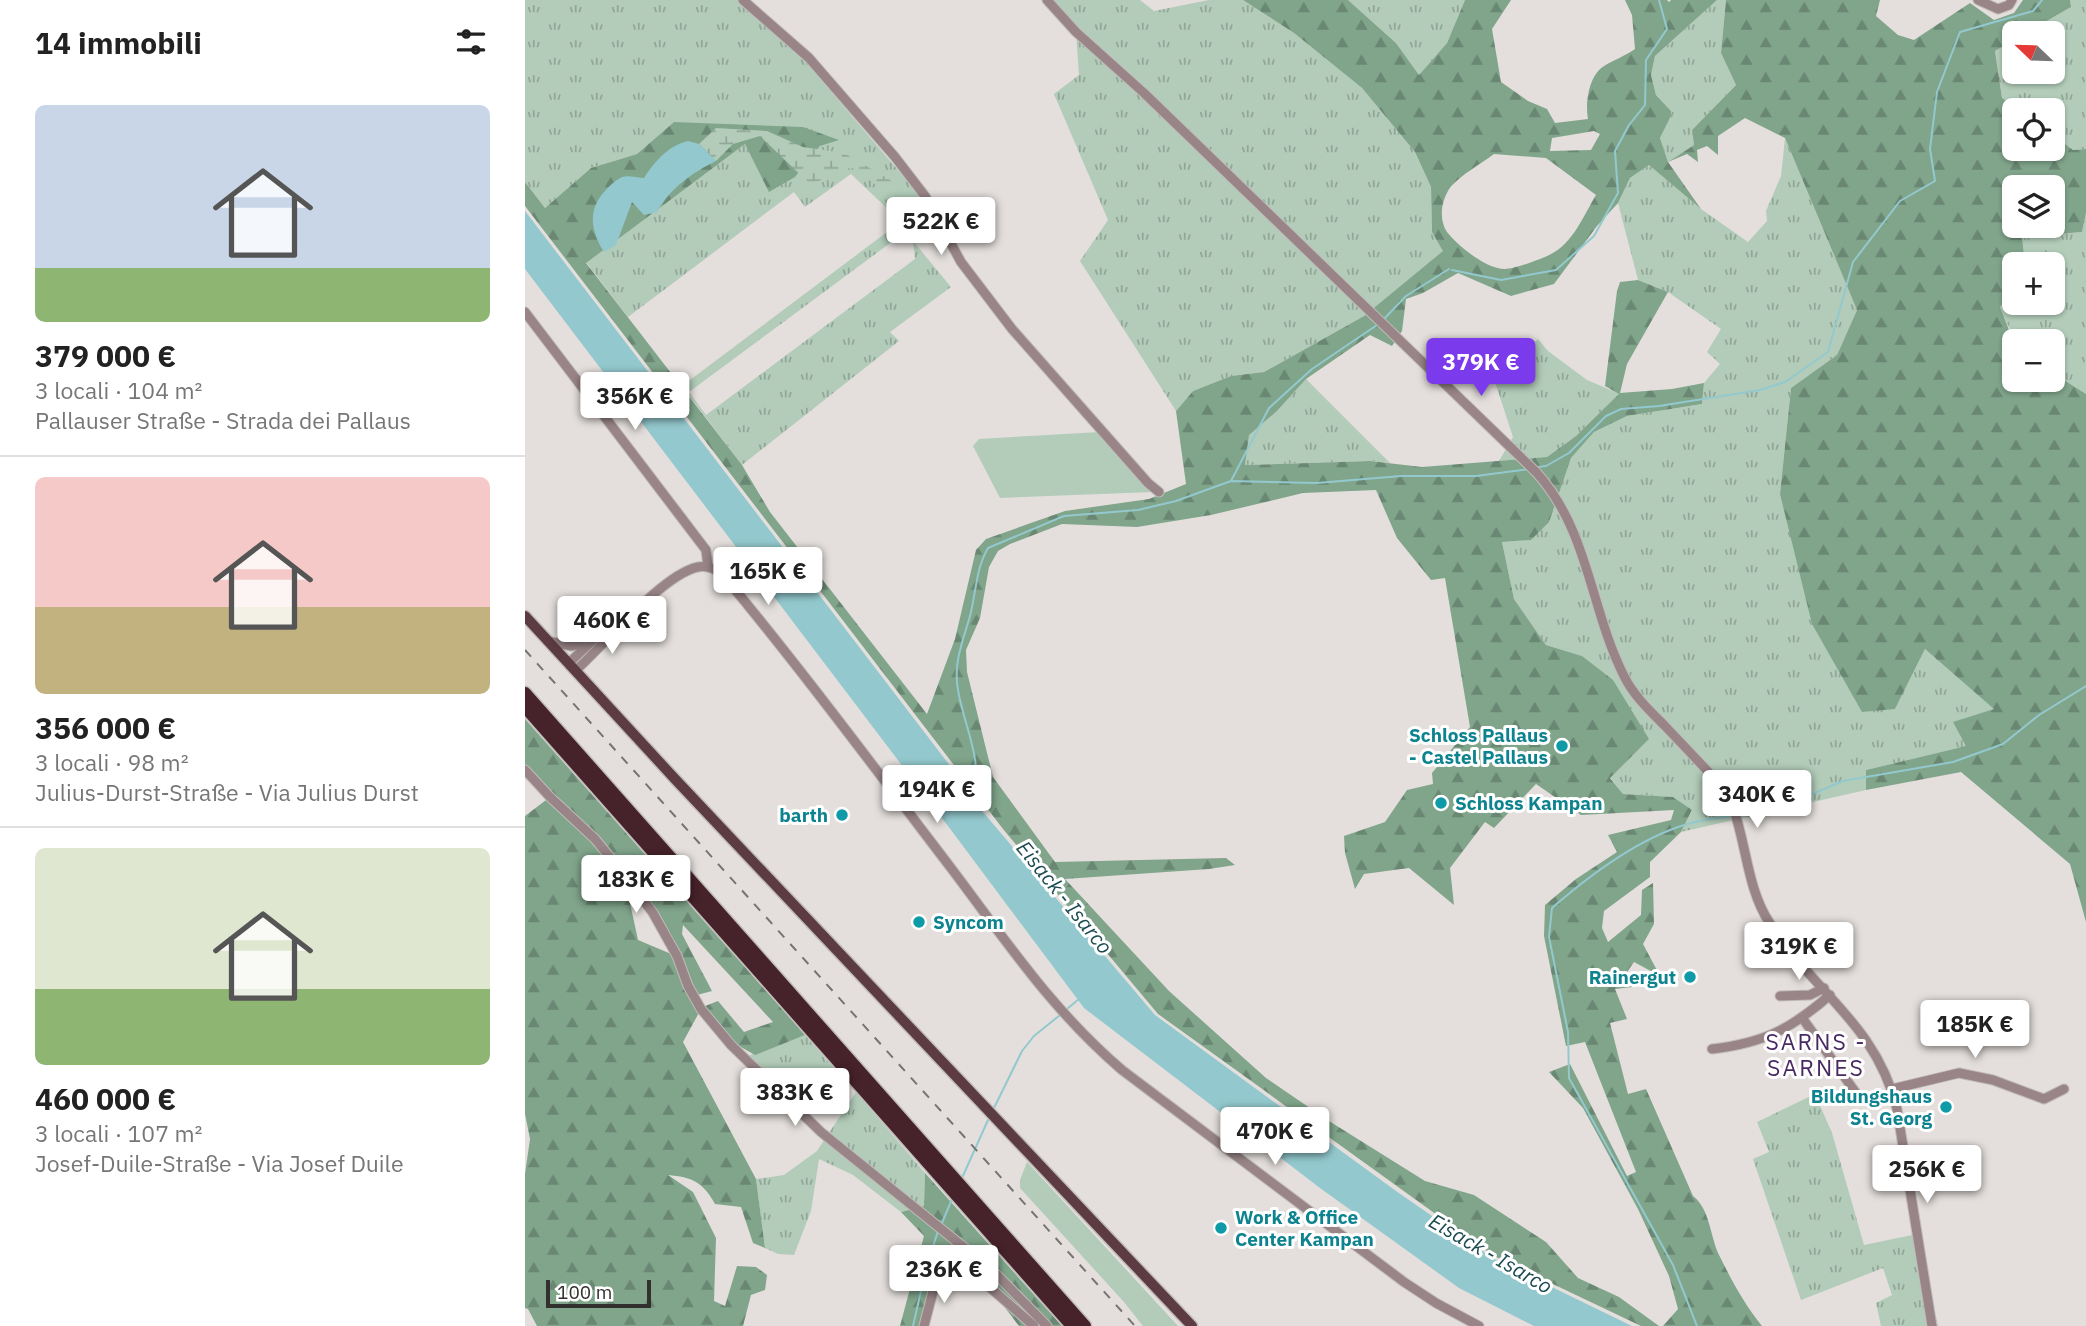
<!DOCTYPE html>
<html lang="it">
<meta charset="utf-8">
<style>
:root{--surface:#fff;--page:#f2f2f2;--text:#222;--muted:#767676;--line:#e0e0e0;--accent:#7c3aed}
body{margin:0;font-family:"IBM Plex Sans",sans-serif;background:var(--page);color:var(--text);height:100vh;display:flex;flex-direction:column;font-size:26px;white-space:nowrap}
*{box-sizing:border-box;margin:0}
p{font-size:23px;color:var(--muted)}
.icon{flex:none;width:38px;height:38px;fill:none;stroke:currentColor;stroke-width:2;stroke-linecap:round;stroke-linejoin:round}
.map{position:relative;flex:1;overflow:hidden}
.sheet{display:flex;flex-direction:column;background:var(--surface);width:525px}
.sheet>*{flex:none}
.needle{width:46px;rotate:293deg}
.buttons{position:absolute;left:1477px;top:21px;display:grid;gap:14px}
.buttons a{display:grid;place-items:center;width:63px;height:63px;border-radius:10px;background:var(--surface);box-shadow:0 2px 5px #0004;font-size:35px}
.scale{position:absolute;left:21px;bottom:18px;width:105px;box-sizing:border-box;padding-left:7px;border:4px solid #31302e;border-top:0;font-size:19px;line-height:24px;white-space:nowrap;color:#31302e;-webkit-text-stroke:5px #fff;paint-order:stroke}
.price{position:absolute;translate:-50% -60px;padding:0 16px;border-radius:7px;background:#fff;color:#222;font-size:23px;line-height:46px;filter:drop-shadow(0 2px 4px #0008)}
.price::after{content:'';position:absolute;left:50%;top:42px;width:21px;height:16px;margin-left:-10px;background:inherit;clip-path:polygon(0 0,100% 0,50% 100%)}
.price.current{background:var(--accent);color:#fff}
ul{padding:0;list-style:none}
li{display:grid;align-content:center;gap:14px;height:371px;padding:0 35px}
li+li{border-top:2px solid var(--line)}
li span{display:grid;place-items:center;height:217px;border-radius:10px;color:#555}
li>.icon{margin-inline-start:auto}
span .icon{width:126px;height:126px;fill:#fffc;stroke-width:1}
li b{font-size:30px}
h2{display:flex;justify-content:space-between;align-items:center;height:84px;padding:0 35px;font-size:30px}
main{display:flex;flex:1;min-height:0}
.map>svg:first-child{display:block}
.grass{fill:url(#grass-tufts)}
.forest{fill:url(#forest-firs);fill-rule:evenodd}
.wetland{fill:url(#wetland-marsh)}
.garden{fill:#b2ccb9}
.water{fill:#93c9ce}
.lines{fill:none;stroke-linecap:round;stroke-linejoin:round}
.stream{stroke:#93c9ce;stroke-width:2}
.minor-casing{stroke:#c0bcb9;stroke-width:11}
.major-casing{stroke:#c0bcb9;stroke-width:13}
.highway-casing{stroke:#c0bcb9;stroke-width:15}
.minor{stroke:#998588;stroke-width:9}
.major{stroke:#5c3b42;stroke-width:10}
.highway{stroke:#46222a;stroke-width:12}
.rail{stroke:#767471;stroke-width:2;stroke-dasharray:9 9;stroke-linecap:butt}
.culture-dot{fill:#0f9aa8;stroke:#fff;stroke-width:2.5}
.labels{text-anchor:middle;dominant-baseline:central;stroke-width:6;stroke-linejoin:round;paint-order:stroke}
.culture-label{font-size:19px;font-weight:bold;fill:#0d838f;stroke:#fff;text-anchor:end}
.water-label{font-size:21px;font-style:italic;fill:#1c4c51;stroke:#fff}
.quarter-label{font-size:23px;letter-spacing:2px;fill:#482962;stroke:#fff}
</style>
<main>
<section class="sheet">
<h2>14 immobili<svg class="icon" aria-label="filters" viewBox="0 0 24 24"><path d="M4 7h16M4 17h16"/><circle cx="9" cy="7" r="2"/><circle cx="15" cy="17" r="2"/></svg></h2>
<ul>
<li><span style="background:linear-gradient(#c9d6e8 75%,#8fb573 0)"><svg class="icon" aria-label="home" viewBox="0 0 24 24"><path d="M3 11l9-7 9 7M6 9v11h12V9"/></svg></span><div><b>379 000 €</b><p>3 locali · 104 m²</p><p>Pallauser Straße - Strada dei Pallaus</p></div></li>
<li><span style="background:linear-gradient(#f6c9c9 60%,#c2b280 0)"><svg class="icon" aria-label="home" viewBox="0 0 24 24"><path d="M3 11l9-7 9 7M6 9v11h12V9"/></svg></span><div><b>356 000 €</b><p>3 locali · 98 m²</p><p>Julius-Durst-Straße - Via Julius Durst</p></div></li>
<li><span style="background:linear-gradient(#dfe7d0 65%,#8fb573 0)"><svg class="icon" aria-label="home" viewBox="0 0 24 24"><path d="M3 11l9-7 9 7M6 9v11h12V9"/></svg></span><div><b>460 000 €</b><p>3 locali · 107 m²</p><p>Josef-Duile-Straße - Via Josef Duile</p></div></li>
</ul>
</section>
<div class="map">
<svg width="1561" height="1326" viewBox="0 0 1561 1326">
<defs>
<pattern id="grass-tufts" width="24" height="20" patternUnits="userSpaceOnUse" patternTransform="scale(1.75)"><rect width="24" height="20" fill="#b2ccb9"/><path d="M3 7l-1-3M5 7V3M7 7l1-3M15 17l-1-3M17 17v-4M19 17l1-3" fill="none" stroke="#91a697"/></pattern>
<pattern id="forest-firs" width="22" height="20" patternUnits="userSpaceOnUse" patternTransform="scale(1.75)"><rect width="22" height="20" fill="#80a58b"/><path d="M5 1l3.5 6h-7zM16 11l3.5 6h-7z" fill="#698772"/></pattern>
<pattern id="wetland-marsh" width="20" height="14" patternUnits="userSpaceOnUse" patternTransform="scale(1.75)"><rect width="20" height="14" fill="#b2ccb9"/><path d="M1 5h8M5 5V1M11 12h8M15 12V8" fill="none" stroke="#91a697"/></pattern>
</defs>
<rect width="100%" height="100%" fill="#e4dfdc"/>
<g class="grass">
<path d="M0 0H214L280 61 395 196 369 215 326 174 280 207 269 192 103 317 61 262 220 144 270 177 295 146 312 139 149 122 112 154 66 168 20 208 0 182Z"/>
<path d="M522 0H615L629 11 684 0H718L769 33 837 88 890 152 906 187 907 232 919 251 839 316 739 372 706 376 668 391 651 411 555 261 583 220 529 94 554 75 551 32Z"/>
<path d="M823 0H940L922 43 894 75 871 43Z"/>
<path d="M1192 0H1201L1196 53 1211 85 1167 130 1169 145 1143 162 1135 138 1146 116V111L1131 95 1126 75 1130 56Z"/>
<path d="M1545 0H1561V149L1548 150 1528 135V110H1494L1477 98 1470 51 1489 40V72H1528V33H1501L1546 7Z"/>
<path d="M1260 138 1332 310 1312 355 1266 388 1255 494 1370 709 1400 649 1470 709 1441 746 1341 770V790L1156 832 1167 811 1148 797 1098 794 1085 777 1124 739 1057 656 1021 645 989 599 977 542 1006 540 1032 497 1046 458 1069 432 1102 416 1177 404 1179 383 1195 364 1182 352 1196 329 1143 292 1113 280 1093 203 1105 178 1124 165 1176 209 1223 242 1242 221 1241 211 1256 176Z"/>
<path d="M1561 213V394L1528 373V341C1492 341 1488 341 1475 307L1489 291V303H1528V264H1500L1497 237 1557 232Z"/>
<path d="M370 226 376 235 164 392 181 415 390 259 388 241 426 287 365 332 374 341 217 465 157 386Z"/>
<path d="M1013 339 1023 351 1062 380 1095 394 1051 436 1022 457 974 461 988 437 968 376Z"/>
<path d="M781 379 865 463 845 461 720 465 723 435 752 411Z"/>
<path d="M280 1035 313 1073 271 1106 220 1057Z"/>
<path d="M331 1092 400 1173 399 1206 376 1212 328 1175 294 1159 286 1211 269 1255 253 1254 240 1248 231 1179 259 1175 292 1151Z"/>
<path d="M1290 1094 1307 1133 1339 1245 1392 1234 1396 1263 1413 1326H1356L1351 1303 1367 1295 1358 1268 1276 1300 1228 1159 1244 1152 1232 1122Z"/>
</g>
<g class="forest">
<path d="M718 0H823L871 43 894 75 922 43 940 0H986L967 29 976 82 1003 101 1022 109 1030 123 1063 119C1060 103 1064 75 1079 66 1089 60 1100 56 1110 49L1107 15 1100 0H1142L1144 2 1146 0H1192L1130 56 1126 75 1131 95 1146 111V116L1135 138 1143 162 1169 145 1167 130 1211 85 1196 53 1201 0H1355L1351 16 1373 35 1389 40 1445 3 1469 20 1489 13 1498 0H1545L1546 7 1501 33H1489V40L1470 51 1477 98 1494 110H1489V149H1528V135L1548 150 1561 149V213L1557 232 1497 237 1500 264H1489V291L1475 307 1484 330 1502 341H1489V380H1528V373L1561 394V922L1545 864 1436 772 1341 790V770L1441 746 1428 722 1469 709 1400 649 1370 709 1337 712 1287 624 1255 494 1266 388 1312 355 1332 310 1260 138 1220 118 1193 136V155L1182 146 1172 150 1173 162 1162 154 1143 162 1176 209 1124 165 1105 178 1093 203 1072 226 1029 284 986 296 933 273 898 293 881 299 877 331 867 346 845 335 781 379 752 411 724 435 720 465 845 461 897 467 1022 457 1051 436 1094 394 1080 386 1092 291 1095 282 1113 280 1143 292 1102 364 1095 393 1147 389 1179 383 1177 404 1102 416 1069 432 1046 458 1024 522 1006 540 977 542 989 599 1021 645 1057 656 1088 680 1124 739 1085 778 1098 794 1148 797 1167 810 1156 832 1125 862V877L1079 911 1077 928 1083 942 1116 915 1117 890 1128 883 1129 924 1118 944 1135 976 1109 962 1100 975 1107 987 1090 989 1102 1019 1085 1023 1103 1094 1121 1089 1168 1196C1185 1209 1185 1236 1194 1255 1207 1281 1219 1304 1237 1326H1138L1153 1309 1144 1276 1113 1209 1058 1108 1024 1072 1045 1064 1102 1176 1111 1172 1060 1042 1041 1046 1019 936 1020 905 1051 879 1092 852 1083 835 1146 820 1149 810 1056 815 1011 784 969 828 960 822 925 868 929 905 884 868 839 874 830 889 820 853 819 836 860 822 882 790 908 784 907 773 945 727 920 578 906 580 872 538 851 490 778 493 686 515 612 527 537 524 485 544 473 551 464 567 455 618 441 650 442 672 468 777 530 862 701 858 710 865 684 869 540 879 644 991 741 1078 804 1121 900 1181 949 1195 1021 1242 1053 1278 1094 1297 1134 1326H1116L969 1256 633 1014 478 829 0 206V182L20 208 66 168 112 154 149 122 278 127 314 140 295 146 270 177 244 192 220 144 61 263 217 465 245 512 402 714 430 639 451 550 461 539 540 511 624 499 661 484 651 411 668 391 706 376 739 372 839 316 918 251 907 232 906 187 890 152 837 88 769 33ZM1069 131 1075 134 1066 150 1025 151 1027 138ZM969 154 1021 158 1071 195C1059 215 1048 243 1026 254 1017 259 989 269 980 269 961 269 933 246 922 232 914 220 916 203 923 191 929 179 957 163 969 154ZM1489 187H1528V226H1489Z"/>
<path d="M0 719 280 1035 230 1055 207 1042 180 1006 193 1001 219 1032 248 1022 158 925 157 934 187 991 172 995 176 1009 158 1042 231 1179 240 1248 228 1243 216 1207 190 1204C178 1182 167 1177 143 1175L168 1192 191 1238 189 1301 200 1306 212 1266 231 1267 242 1275 240 1290 226 1295 218 1326H12L3 1309 0 1308V1174L5 1139 0 1114V816L25 797 0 770ZM99 875 151 956 113 940Z"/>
<path d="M400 1173 537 1326H494L462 1284 436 1266 412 1276 399 1326H375L399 1236 376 1212 399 1206Z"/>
</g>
<path class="wetland" d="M191 128 242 131 278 147 319 153 372 184 365 195 326 167 308 178 284 183 235 136 208 144 191 161 174 144Z"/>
<g class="garden">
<path d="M575 432 628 492 475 498 448 446 454 439Z"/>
<path d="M502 1162 653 1326H618L599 1302 495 1188V1180Z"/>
</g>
<g class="water">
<path d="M163 141 174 144 191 161C168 172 144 189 132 212L119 215 107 202 91 245 79 252C66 231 62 210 80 191 84 186 91 180 97 177 103 175 113 178 119 178 130 161 143 146 163 141Z"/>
<path d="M0 211 449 797 458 812 630 1015 871 1191 969 1259 1107 1326H1009L934 1288 795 1188 559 1008 426 830 0 269Z"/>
</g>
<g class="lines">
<g class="stream">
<path d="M927 270 976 280 1031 270 1069 236 1093 193 1090 151 1104 125 1120 105 1121 60 1142 29 1134 0"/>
<path d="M859 319 881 296 924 269"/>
<path d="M1013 467 1021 466 1044 453 1081 416 1096 409 1134 406 1235 390 1260 382 1303 352 1328 262 1375 201 1410 181 1405 149 1412 92 1435 32 1508 11 1517 0"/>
<path d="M706 481 744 408 787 369 852 325"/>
<path d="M449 797C458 760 439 726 433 690 428 663 438 641 445 616 451 593 451 568 463 548L539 516 613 510 651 501 706 481 792 483 876 476H951L1004 469"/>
<path d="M1213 815 1266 803 1318 781 1428 762 1478 744 1514 715 1561 686"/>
<path d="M542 1009 554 999"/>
<path d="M469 1108 497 1051 509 1036 535 1015"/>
<path d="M437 1178 463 1120"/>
<path d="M417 1223 427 1199"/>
<path d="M388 1326 402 1265 413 1231"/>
<path d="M1172 1326 1148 1265 1044 1078 1043 1032 1024 937 1027 908C1066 874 1120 834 1170 822 1182 819 1195 818 1208 816"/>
</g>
<defs>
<g id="minor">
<path d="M218 0 284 58 370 157 400 196 436 262 487 329 623 483 634 492"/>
<path d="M522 0 551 32 619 93 1011 472C1064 530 1065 609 1099 676 1108 695 1125 711 1139 725 1160 747 1181 769 1201 791 1222 833 1219 883 1244 922 1287 991 1351 1023 1372 1109L1407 1326"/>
<path d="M1453 0 1473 9 1484 5 1487 0"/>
<path d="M0 312 181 550 183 567"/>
<path d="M23 641 46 646 63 642"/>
<path d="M44 663 68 640 90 626"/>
<path d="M51 670C79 645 138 574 173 567 183 565 191 569 198 575 277 670 351 770 426 868 482 942 526 1009 597 1070L879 1282 911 1303 954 1326"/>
<path d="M0 770 25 797 70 839 98 873 128 913 152 956 163 986 176 1009 206 1045 296 1132 467 1270 522 1326"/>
<path d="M1255 996 1285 995 1299 988"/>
<path d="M1278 1019 1331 1093"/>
<path d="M1187 1049C1239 1043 1266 1029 1305 995"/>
<path d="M1367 1089 1434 1073 1468 1080 1519 1099 1539 1089"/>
<path d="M399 1326 412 1276 428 1266 445 1270 509 1326"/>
</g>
<path id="major" d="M0 616 150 779 667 1326"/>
<g id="highway">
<path d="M0 693 560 1326"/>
<path d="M0 707 547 1326"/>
</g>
</defs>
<use href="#minor" class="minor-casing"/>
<use href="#major" class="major-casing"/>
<use href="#highway" class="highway-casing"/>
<use href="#minor" class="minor"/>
<use href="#major" class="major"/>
<use href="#highway" class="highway"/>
<path class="rail" d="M0 650 610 1326"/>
</g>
<g class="culture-dot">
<circle cx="1037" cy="746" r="7"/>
<circle cx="916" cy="803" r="7"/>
<circle cx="317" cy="815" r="7"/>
<circle cx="394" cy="922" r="7"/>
<circle cx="1165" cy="977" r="7"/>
<circle cx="1421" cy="1107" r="7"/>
<circle cx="696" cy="1228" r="7"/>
</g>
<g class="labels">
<g class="culture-label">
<text x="1023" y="735">Schloss Pallaus<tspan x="1023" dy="22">- Castel Pallaus</tspan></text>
<text x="930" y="803" text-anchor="start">Schloss Kampan</text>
<text x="303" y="815">barth</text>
<text x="408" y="922" text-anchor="start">Syncom</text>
<text x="1151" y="977">Rainergut</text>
<text x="1407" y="1096">Bildungshaus<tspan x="1407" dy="22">St. Georg</tspan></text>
<text x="710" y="1217" text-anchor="start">Work &amp; Office<tspan x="710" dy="22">Center Kampan</tspan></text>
</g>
<g class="water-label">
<text transform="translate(540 897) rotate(51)">Eisack - Isarco</text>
<text transform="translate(966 1253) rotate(30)">Eisack - Isarco</text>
</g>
<g class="quarter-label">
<text x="1291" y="1041">SARNS -<tspan x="1291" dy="26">SARNES</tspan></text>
</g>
</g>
</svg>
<div class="buttons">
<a><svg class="needle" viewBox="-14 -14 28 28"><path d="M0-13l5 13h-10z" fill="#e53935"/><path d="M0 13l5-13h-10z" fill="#767676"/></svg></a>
<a><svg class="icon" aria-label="locate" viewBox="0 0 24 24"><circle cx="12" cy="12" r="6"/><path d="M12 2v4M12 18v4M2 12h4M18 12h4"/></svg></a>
<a><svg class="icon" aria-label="layers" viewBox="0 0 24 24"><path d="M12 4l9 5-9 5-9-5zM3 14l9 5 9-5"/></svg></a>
<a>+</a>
<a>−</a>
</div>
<div class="scale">100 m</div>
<b class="price" style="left:416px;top:257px">522K €</b>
<b class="price current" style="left:956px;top:398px">379K €</b>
<b class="price" style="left:110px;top:432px">356K €</b>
<b class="price" style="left:243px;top:607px">165K €</b>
<b class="price" style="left:87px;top:656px">460K €</b>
<b class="price" style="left:412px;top:825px">194K €</b>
<b class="price" style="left:1232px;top:830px">340K €</b>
<b class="price" style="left:111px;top:915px">183K €</b>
<b class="price" style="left:1274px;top:982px">319K €</b>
<b class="price" style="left:1450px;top:1060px">185K €</b>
<b class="price" style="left:270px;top:1128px">383K €</b>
<b class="price" style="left:750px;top:1167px">470K €</b>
<b class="price" style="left:1402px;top:1205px">256K €</b>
<b class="price" style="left:419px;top:1305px">236K €</b>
</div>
</main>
